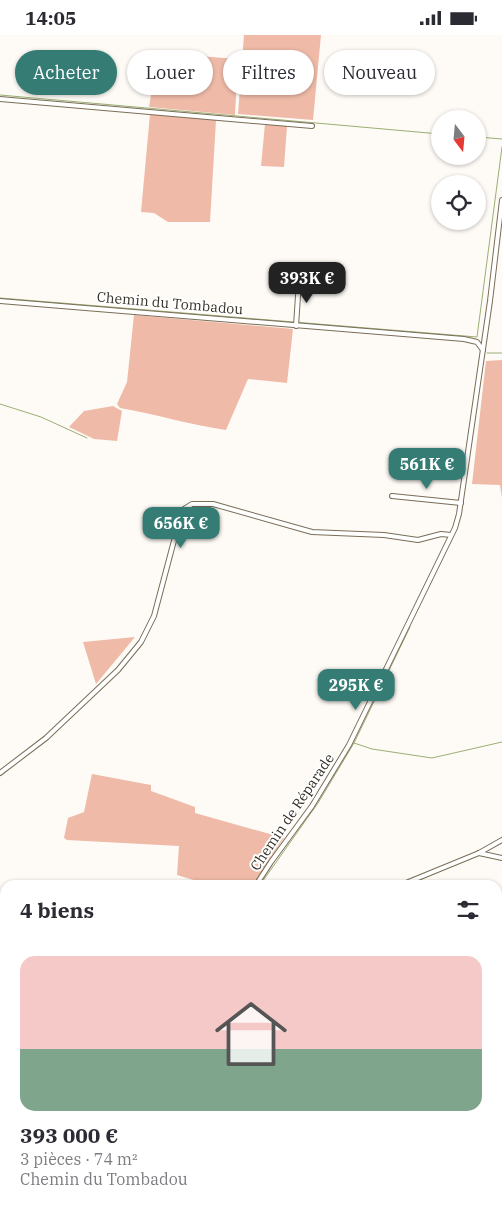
<!DOCTYPE html>
<html lang="fr">
<meta charset="utf-8">
<style>
:root{--surface:#fff;--page:#f2f2f3;--text:#2b2b33;--muted:#7c7c81;--accent:#357c75}
body{margin:0;font-family:"IBM Plex Serif",serif;background:var(--page);color:var(--text);height:100vh;display:flex;flex-direction:column;font-size:19px;white-space:nowrap}
*{box-sizing:border-box;margin:0}
p{font-size:16px;color:var(--muted)}
.icon{flex:none;width:28px;height:28px;fill:none;stroke:currentColor;stroke-width:2;stroke-linecap:round;stroke-linejoin:round}
.map{position:relative;flex:1;overflow:hidden}
.sheet{position:absolute;left:0px;top:845px;width:502px;height:336px;display:flex;flex-direction:column;background:var(--surface);border-radius:15px 15px 0 0;box-shadow:0 1px 4px #0004}
.sheet>*{flex:none}
.guide{position:absolute;left:15px;top:15px;width:472px;height:45px;display:flex;gap:10px}
.needle{width:32px;rotate:164deg}
.fabs{position:absolute;left:431px;top:75px;display:grid;gap:10px}
.fabs a{display:grid;place-items:center;width:55px;height:55px;border-radius:50%;background:var(--surface);box-shadow:0 1px 4px #0004;font-size:25px}
.price{position:absolute;translate:-50% -42px;padding:0 11px;border-radius:10px;background:var(--accent);color:#fff;font-size:16px;line-height:32px;filter:drop-shadow(0 1px 2px #0008)}
.price::after{content:'';position:absolute;left:50%;top:30px;width:15px;height:11px;margin-left:-8px;background:inherit;clip-path:polygon(0 0,100% 0,50% 100%)}
.price.selected{background:#222;color:#fff}
ul{padding:0;list-style:none}
li{display:grid;align-content:center;gap:10px;height:265px;padding:0 20px}
li span{display:grid;place-items:center;height:155px;border-radius:15px;color:#555}
li>.icon{margin-inline-start:auto}
span .icon{width:90px;height:90px;fill:#fffc;stroke-width:1}
li b{font-size:21px}
h2{display:flex;justify-content:space-between;align-items:center;height:60px;padding:0 20px;font-size:21px}
.pill{padding:0 18px;border-radius:22px;background:var(--surface);box-shadow:0 1px 4px #0004;font-size:18px;line-height:45px}
.pill.selected{background:var(--accent);color:#fff}
.status{display:flex;justify-content:space-between;align-items:center;height:35px;padding:0 25px;background:var(--surface);direction:ltr}
.status svg{height:14px;fill:currentColor}
.map>svg:first-child{display:block}
.green{fill:#efbaa8}
.lines{fill:none;stroke-linecap:round;stroke-linejoin:round}
.stream{stroke:#9aae74;stroke-width:1}
.street-casing{stroke:#796d57;stroke-width:6}
.primary-casing{stroke:#796d57;stroke-width:9}
.street{stroke:#fff;stroke-width:4}
.primary{stroke:#fff;stroke-width:6}
.labels{text-anchor:middle;dominant-baseline:central;stroke-width:4;stroke-linejoin:round;paint-order:stroke}
.street-label{font-size:14px;fill:#363127;stroke:#fff}
</style>
<div class="status"><b>14:05</b><svg viewBox="0 0 49 12"><path d="M0 12V9h3v3zM5 12V6h3v6zM10 12V3h3v9zM15 12V0h3v12zM26 1h20v11H26zM47 4h2v5h-2z"/></svg></div>
<div class="map">
<svg width="502" height="1181" viewBox="0 0 502 1181">
<rect width="100%" height="100%" fill="#fefbf6"/>
<g class="green">
<path d="M244 0H321L313 85 238 79Z"/>
<path d="M158 18 238 24 235 80 149 72Z"/>
<path d="M150 79 216 85 210 187H168L154 178 141 177Z"/>
<path d="M265 89 287 91 284 132 261 131Z"/>
<path d="M134 280 293 294 287 348 248 344 226 395C190 390 156 379 120 373L117 369 127 347Z"/>
<path d="M502 325V463L500 450 472 449 486 326Z"/>
<path d="M113 371 122 376 117 406 94 404 69 392 84 376Z"/>
<path d="M135 602 96 649 83 607Z"/>
<path d="M92 739 151 750V756L195 772V778L284 803 253 850H210L177 840 179 811 67 805 64 803 68 783 84 777Z"/>
</g>
<g class="lines">
<g class="stream">
<path d="M0 60 440 99"/>
<path d="M478 102 502 104"/>
<path d="M0 263 477 302 502 112"/>
<path d="M487 318H502"/>
<path d="M0 369 41 382 87 403"/>
<path d="M410 592 354 708 372 714 432 723 502 707"/>
<path d="M260 850 318 768 354 708"/>
<path d="M0 881 5 878"/>
</g>
<defs>
<g id="street">
<path d="M0 64 312 91"/>
<path d="M0 266 464 304 477 307 483 315"/>
<path d="M296 291 299 246"/>
<path d="M392 461 461 468"/>
<path d="M0 738 46 703 118 635 141 607 154 581 180 483 184 474 192 469H213L312 497 384 500 418 505 441 499 451 500"/>
<path d="M479 818 502 823"/>
<path d="M256 850 271 827 312 771 349 710 455 493 459 479 490 266 502 165"/>
<path d="M401 850 479 818 502 805"/>
<path d="M498 1033 502 1027"/>
<path d="M0 1061 5 1055"/>
<path d="M0 1067 5 1081"/>
<path d="M498 1143 502 1142"/>
<path d="M51 1176 55 1181"/>
<path d="M263 1176 279 1181"/>
<path d="M173 1181 181 1176"/>
<path d="M316 1181 323 1176"/>
</g>
<g id="primary">
<path d="M0 1117 5 1127"/>
<path d="M31 1176 34 1181"/>
</g>
</defs>
<use href="#street" class="street-casing"/>
<use href="#primary" class="primary-casing"/>
<use href="#street" class="street"/>
<use href="#primary" class="primary"/>
</g>
<g class="labels">
<g class="street-label">
<text transform="translate(170 268) rotate(5)">Chemin du Tombadou</text>
<text transform="translate(292 777) rotate(-56)">Chemin de Réparade</text>
</g>
</g>
</svg>
<div class="fabs">
<a><svg class="needle" viewBox="-14 -14 28 28"><path d="M0-13l5 13h-10z" fill="#e53935"/><path d="M0 13l5-13h-10z" fill="#7c7c81"/></svg></a>
<a><svg class="icon" aria-label="locate" viewBox="0 0 24 24"><circle cx="12" cy="12" r="6"/><path d="M12 2v4M12 18v4M2 12h4M18 12h4"/></svg></a>
</div>
<b class="price selected" style="left:307px;top:269px">393K €</b>
<b class="price" style="left:427px;top:455px">561K €</b>
<b class="price" style="left:181px;top:514px">656K €</b>
<b class="price" style="left:356px;top:676px">295K €</b>
<div class="guide">
<a class="pill selected">Acheter</a>
<a class="pill">Louer</a>
<a class="pill">Filtres</a>
<a class="pill">Nouveau</a>
</div>
<section class="sheet">
<h2>4 biens<svg class="icon" aria-label="filters" viewBox="0 0 24 24"><path d="M4 7h16M4 17h16"/><circle cx="9" cy="7" r="2"/><circle cx="15" cy="17" r="2"/></svg></h2>
<ul>
<li><span style="background:linear-gradient(#f6c9c9 60%,#7fa58c 0)"><svg class="icon" aria-label="home" viewBox="0 0 24 24"><path d="M3 11l9-7 9 7M6 9v11h12V9"/></svg></span><div><b>393 000 €</b><p>3 pièces · 74 m²</p><p>Chemin du Tombadou</p></div></li>
</ul>
</section>
</div>
